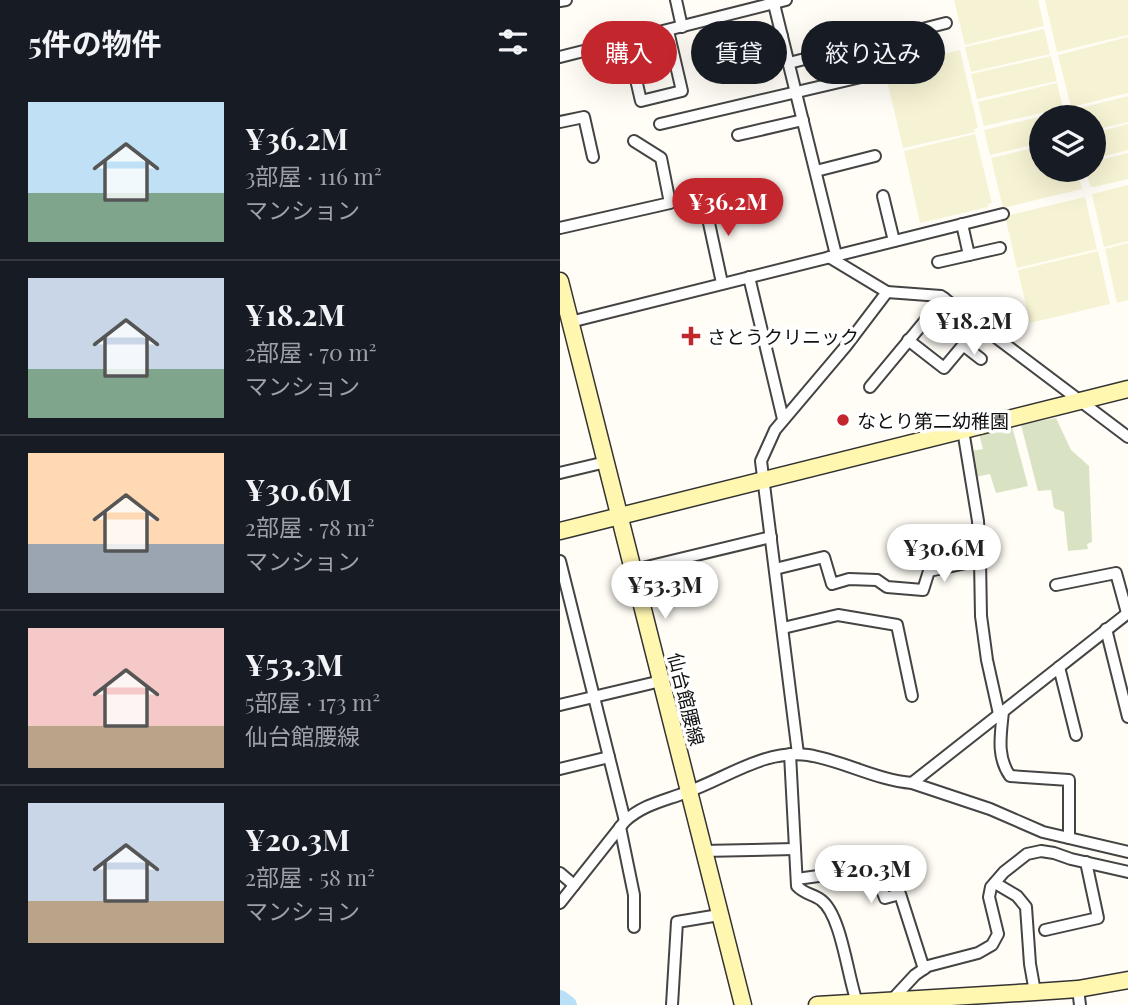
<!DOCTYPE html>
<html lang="ja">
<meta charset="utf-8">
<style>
:root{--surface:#171b24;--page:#242831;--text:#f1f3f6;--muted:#9ea1a6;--line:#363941;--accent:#c4262e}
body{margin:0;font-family:"Playfair Display","Noto Sans JP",serif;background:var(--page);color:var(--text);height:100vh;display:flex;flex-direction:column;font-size:26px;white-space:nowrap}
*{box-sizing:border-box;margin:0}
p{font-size:23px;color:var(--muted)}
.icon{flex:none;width:38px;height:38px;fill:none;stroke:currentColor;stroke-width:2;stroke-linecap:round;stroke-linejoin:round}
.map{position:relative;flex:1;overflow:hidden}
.details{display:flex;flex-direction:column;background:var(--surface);width:560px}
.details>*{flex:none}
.hud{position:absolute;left:21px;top:21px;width:441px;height:63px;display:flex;gap:14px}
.buttons{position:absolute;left:469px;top:105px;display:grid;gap:14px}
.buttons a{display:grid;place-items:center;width:77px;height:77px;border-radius:50%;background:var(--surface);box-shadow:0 7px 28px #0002;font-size:35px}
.price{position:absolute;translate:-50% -60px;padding:0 16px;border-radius:24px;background:#fff;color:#222;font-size:23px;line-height:46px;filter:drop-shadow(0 2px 4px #0008)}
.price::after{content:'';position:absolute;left:50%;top:42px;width:21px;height:16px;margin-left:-10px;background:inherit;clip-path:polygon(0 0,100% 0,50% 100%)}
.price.active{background:var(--accent);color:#fff}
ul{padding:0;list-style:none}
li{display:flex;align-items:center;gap:21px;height:175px;padding:0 28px}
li+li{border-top:2px solid var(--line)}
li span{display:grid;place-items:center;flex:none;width:196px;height:140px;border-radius:0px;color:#555}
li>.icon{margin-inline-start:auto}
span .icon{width:84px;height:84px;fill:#fffc;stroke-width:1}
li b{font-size:30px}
h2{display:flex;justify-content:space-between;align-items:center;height:84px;padding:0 28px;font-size:30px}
.pill{padding:0 24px;border-radius:32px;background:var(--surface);box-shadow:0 7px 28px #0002;font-size:24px;line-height:63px}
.pill.active{background:var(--accent);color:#fff}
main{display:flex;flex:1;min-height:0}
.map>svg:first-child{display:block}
.farmland{fill:#f6f3d4}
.cemetery{fill:#d9e3c4}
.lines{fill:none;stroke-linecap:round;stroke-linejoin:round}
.river{stroke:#b9e0f7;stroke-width:18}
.street-casing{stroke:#444;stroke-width:14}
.secondary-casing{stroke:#333;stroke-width:19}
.street{stroke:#fff;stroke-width:10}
.secondary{stroke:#fff6b0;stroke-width:16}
.poi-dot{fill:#c4262e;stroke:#fff;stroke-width:2.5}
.labels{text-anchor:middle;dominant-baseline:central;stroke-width:7;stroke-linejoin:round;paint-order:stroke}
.poi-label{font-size:19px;fill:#111;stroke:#fff;text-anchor:start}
.street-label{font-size:19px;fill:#111;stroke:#fff}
</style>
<main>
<section class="details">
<h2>5件の物件<svg class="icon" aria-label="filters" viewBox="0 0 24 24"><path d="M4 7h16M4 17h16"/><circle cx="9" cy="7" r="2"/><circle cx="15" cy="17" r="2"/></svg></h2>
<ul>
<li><span style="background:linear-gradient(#bfe0f5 65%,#7fa58c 0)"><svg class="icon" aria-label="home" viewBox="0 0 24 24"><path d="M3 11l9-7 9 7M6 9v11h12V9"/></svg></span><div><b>¥36.2M</b><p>3部屋 · 116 m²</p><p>マンション</p></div></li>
<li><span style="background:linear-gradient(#c9d6e8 65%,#7fa58c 0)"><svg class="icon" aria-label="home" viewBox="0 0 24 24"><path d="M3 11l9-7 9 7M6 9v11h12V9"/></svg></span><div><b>¥18.2M</b><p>2部屋 · 70 m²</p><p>マンション</p></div></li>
<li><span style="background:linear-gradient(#ffd9b3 65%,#9aa5b1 0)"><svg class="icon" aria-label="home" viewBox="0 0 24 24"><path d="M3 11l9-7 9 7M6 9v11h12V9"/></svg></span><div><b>¥30.6M</b><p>2部屋 · 78 m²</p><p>マンション</p></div></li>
<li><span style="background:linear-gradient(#f6c9c9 70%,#b9a48a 0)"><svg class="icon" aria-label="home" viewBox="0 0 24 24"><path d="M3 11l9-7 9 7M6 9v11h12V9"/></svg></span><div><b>¥53.3M</b><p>5部屋 · 173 m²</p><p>仙台館腰線</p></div></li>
<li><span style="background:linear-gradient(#c9d6e8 70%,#b9a48a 0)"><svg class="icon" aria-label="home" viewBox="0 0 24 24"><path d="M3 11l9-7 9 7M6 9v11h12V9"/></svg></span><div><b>¥20.3M</b><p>2部屋 · 58 m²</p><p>マンション</p></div></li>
</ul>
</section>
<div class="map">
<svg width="568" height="1005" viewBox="0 0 568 1005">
<rect width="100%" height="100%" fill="#fffdf5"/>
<g class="farmland">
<path d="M394 0H478L484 26 405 45Z"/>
<path d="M485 0H568V35L497 52Z"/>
<path d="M484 29 490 54 411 72 405 47Z"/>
<path d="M568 37V93L511 107 498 55Z"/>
<path d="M400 50 418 128 414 129 415 132 343 148 324 68Z"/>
<path d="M491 56 497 81 417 99 411 74Z"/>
<path d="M497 83 503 108 424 126 418 102Z"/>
<path d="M568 96V122L534 130V117H513L512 110Z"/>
<path d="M504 111 505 117H481V143L430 155 424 130Z"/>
<path d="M568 124V150L534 159V133Z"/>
<path d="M415 134 432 203 428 204V207L360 223 344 151Z"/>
<path d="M481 146V170H518L522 189 443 208 431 158Z"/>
<path d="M568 153V179L534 187 530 186 526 170H534V161Z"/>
<path d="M568 185V241L544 247 532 194Z"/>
<path d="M525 197 537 249 457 268 445 216Z"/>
<path d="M568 243V300L557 303 545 249Z"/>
<path d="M538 251 550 304 470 323 458 270Z"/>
</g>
<g class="cemetery">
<path d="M496 418 511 450 529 466 532 542 527 544 528 549 508 551 504 512 494 508 491 490 478 491 461 425Z"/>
<path d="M452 426 468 486 436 493 430 474 415 477 410 451 423 449 419 434Z"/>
</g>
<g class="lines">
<path class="river" d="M0 999 8 1005"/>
<defs>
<g id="street">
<path d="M116 0 122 27"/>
<path d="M213 0 276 255"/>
<path d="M0 1 6 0"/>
<path d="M67 41 81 101 122 91 108 31"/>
<path d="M151 54 222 36"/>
<path d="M0 57 226 0"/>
<path d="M229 63 386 23"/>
<path d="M0 122 24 117 33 157"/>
<path d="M100 124 301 77"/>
<path d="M178 135 243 120"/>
<path d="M256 171 315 156"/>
<path d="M323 196 334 241"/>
<path d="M144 200 162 283"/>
<path d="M402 224 409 255"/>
<path d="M0 228 110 203 101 158 74 141"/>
<path d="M378 262 440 248"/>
<path d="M189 277 223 419"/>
<path d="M327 292 381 296 568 437"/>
<path d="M10 322 443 214"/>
<path d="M348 340 384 368 420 325"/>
<path d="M403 345 421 359"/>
<path d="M310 387 384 298"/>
<path d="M0 473 46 462"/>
<path d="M420 560 421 616 427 660 439 714"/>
<path d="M0 561 65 821"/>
<path d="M215 569 264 557 272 584 289 579 317 580 327 587 363 590 369 571 420 560 418 521 403 430"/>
<path d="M74 570 211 537"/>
<path d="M496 585 556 573 567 613"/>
<path d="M223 628 278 615 337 625 352 696"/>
<path d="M546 629 568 717"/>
<path d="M499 667 516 735"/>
<path d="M0 705 101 681"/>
<path d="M443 711C441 734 436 756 450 776L509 780V838"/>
<path d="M230 754 237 886C244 894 253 894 261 900 282 915 288 981 298 1005"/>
<path d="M238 754 201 461 215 430 286 346 327 292 269 257"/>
<path d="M0 769 49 757"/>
<path d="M352 783 568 613"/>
<path d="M60 827 74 895V927"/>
<path d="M142 851 235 849"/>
<path d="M0 873 14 885"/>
<path d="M237 879 308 869 316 874 325 898 340 894 364 969"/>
<path d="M435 883 457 896 466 907 470 964 475 992"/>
<path d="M0 903 65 821C84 804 104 801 127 792 167 778 204 749 248 755 284 761 316 780 352 783L430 809 483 832 568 852"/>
<path d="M485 930 538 918 526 862"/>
<path d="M518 989 520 1005"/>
<path d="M330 1002 355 975 368 966 418 953 432 945 438 934 429 897 431 887 444 872 467 854 481 851 494 853 511 859 568 872"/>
<path d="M112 1005 117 922 159 915"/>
</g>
<g id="secondary">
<path d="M0 281 183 1005"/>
<path d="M0 531 568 389"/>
<path d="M257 1005 475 992 518 989 568 980"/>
</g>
</defs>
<use href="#street" class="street-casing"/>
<use href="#secondary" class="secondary-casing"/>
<use href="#street" class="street"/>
<use href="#secondary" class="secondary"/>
</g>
<g class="poi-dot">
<path d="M127.5 325.5h7v7h7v7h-7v7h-7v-7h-7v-7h7z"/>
<circle cx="283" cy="420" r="7"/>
</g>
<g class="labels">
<g class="poi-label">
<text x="147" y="336">さとうクリニック</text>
<text x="297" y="420">なとり第二幼稚園</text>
</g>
<g class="street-label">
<text transform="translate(127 699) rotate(76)">仙台館腰線</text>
</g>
</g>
</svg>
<div class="buttons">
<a><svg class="icon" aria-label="layers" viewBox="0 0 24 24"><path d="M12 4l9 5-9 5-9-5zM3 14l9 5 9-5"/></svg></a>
</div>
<b class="price active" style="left:168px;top:238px">¥36.2M</b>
<b class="price" style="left:414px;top:357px">¥18.2M</b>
<b class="price" style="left:384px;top:584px">¥30.6M</b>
<b class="price" style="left:105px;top:621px">¥53.3M</b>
<b class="price" style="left:311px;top:905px">¥20.3M</b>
<div class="hud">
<a class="pill active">購入</a>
<a class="pill">賃貸</a>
<a class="pill">絞り込み</a>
</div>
</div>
</main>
